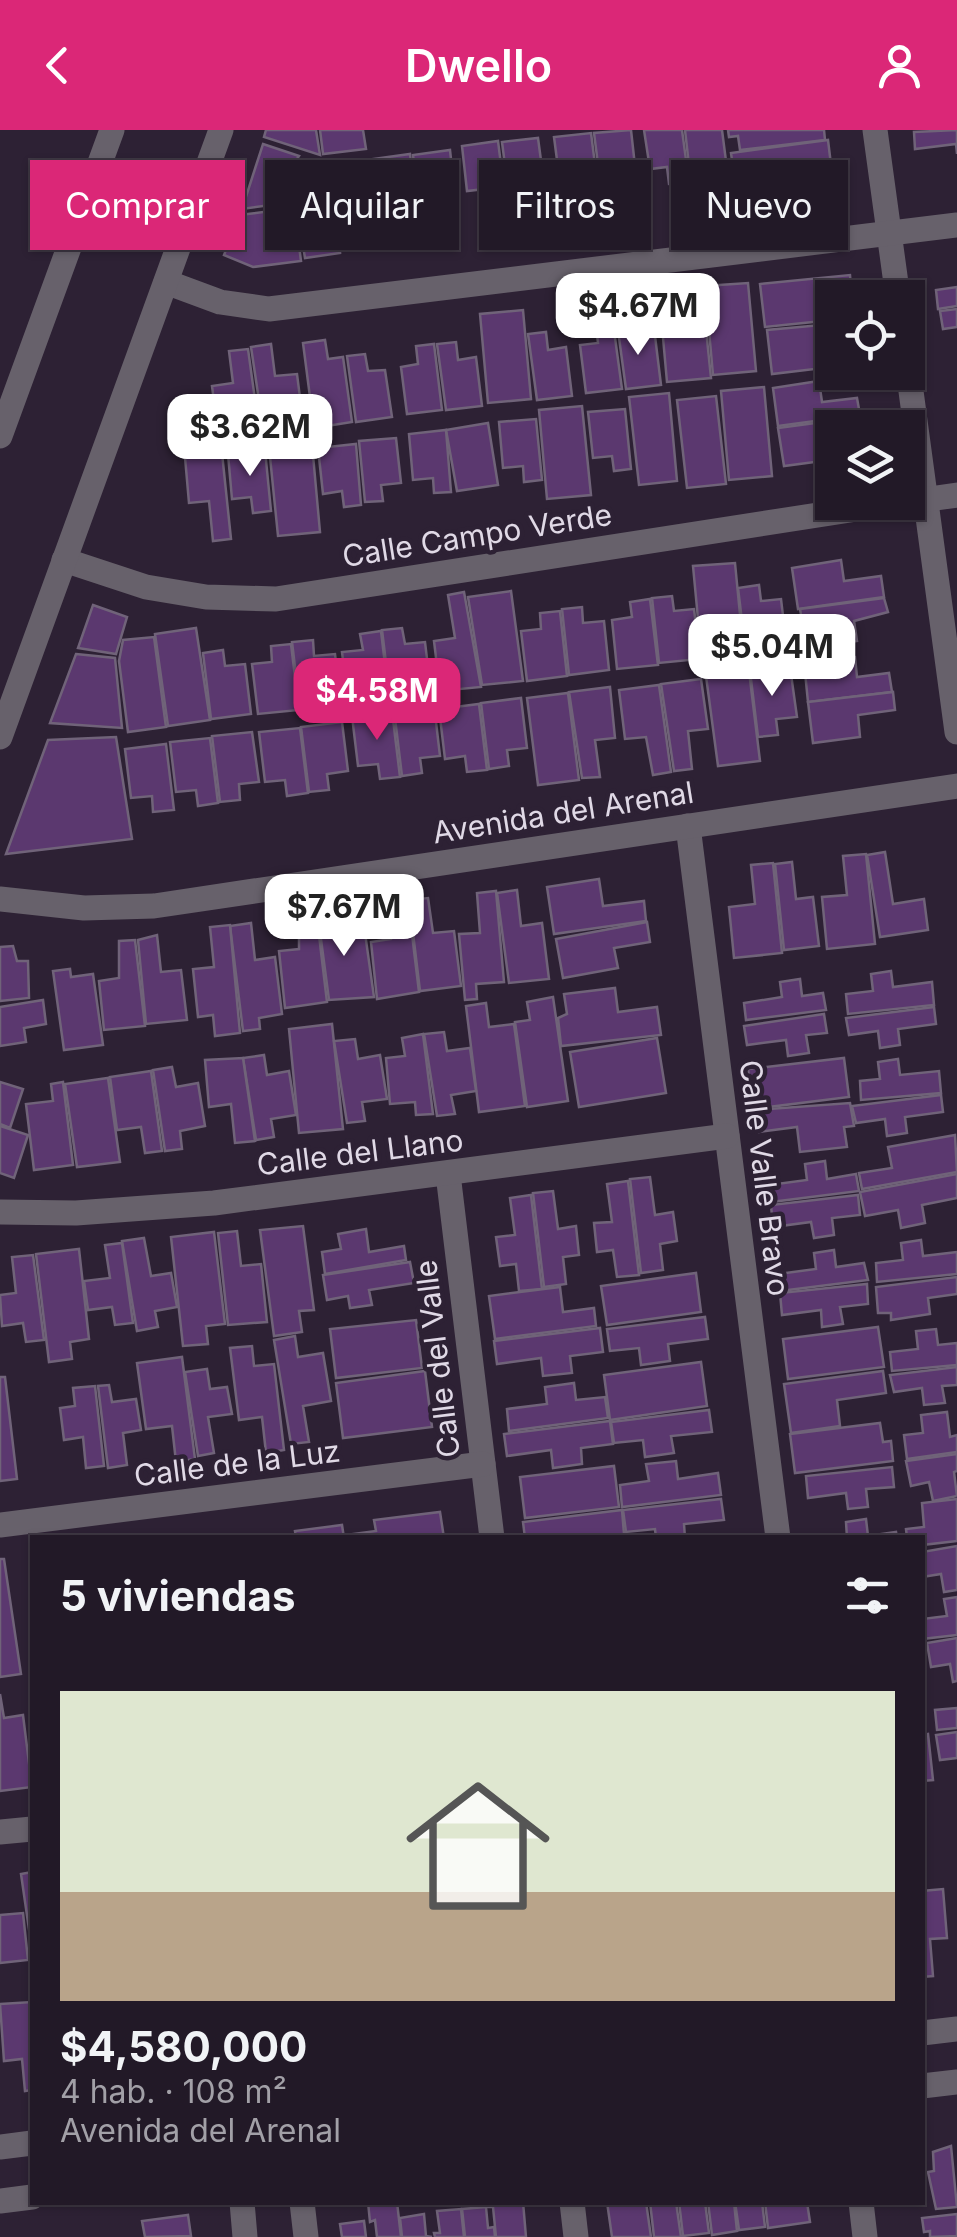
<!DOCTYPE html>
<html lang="es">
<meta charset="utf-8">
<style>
:root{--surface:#221927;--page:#2e2633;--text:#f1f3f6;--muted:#a2a0a7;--line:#3f3844;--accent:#db2777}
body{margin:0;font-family:Inter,sans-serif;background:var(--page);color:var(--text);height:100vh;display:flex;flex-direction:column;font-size:38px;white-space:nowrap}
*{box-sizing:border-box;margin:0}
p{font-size:32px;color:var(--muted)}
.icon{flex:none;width:55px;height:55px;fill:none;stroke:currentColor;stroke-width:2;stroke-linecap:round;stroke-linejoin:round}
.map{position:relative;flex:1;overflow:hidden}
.sheet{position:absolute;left:30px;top:1405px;width:895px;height:670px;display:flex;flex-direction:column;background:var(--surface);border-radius:0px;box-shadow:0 2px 8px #0004,0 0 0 2px var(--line)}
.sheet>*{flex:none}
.guide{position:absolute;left:30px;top:30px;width:898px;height:90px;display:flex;gap:20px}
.controls{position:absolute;left:815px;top:150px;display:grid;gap:20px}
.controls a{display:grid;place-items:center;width:110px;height:110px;border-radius:0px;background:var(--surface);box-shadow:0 2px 8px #0004,0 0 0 2px var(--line);font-size:50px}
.price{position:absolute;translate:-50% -85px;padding:0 22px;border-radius:20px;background:#fff;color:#222;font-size:32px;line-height:65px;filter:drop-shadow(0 2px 5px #0008)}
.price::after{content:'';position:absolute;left:50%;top:60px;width:30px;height:22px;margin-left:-15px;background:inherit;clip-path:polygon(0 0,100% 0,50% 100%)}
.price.selected{background:var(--accent);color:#fff}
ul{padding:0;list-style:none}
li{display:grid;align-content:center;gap:20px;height:530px;padding:0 30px}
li+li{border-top:2px solid var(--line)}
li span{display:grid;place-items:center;height:310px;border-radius:0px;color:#555}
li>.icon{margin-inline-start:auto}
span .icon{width:180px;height:180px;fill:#fffc;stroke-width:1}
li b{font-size:42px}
h2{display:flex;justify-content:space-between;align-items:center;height:120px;padding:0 30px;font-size:42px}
.chip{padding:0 35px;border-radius:0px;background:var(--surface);box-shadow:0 2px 8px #0004,0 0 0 2px var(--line);font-size:35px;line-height:90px}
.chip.selected{background:var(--accent);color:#fff}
header{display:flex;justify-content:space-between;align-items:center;height:130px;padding:0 30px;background:var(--accent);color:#fff;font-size:45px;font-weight:600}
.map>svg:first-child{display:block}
.building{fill:#5b386f;stroke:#706379;stroke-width:2.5}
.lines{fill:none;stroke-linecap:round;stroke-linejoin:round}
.minor{stroke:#67616b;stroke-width:25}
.labels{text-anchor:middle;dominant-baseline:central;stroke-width:9;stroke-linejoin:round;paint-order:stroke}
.street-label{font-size:30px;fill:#e0d9e6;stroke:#2d2134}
</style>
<header><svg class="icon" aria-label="back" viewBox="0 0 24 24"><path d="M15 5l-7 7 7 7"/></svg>Dwello<svg class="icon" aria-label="person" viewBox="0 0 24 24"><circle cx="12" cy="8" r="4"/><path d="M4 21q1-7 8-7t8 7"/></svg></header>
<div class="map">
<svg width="957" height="2107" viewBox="0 0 957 2107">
<rect width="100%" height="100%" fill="#2d2134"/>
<g class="building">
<path d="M266 0H316L320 25 264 7Z"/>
<path d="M320 0H363L366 19 323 24Z"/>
<path d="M631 0 636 45 619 47 621 64 602 66 594 3Z"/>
<path d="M644 0H682L689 52 669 54 667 37 650 39Z"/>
<path d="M685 0H722L726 31 709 34 711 50 691 53Z"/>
<path d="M728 0H824L825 10 740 20 738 6 729 7Z"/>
<path d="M957 0V24L956 14 915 19 914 2Z"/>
<path d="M591 3 599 66 579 68 577 51 560 53 554 7Z"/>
<path d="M538 8 544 53 527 55 529 72 510 74 502 12Z"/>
<path d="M828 10 832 43 736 59 731 23Z"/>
<path d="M498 11 506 74 487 77 485 59 467 61 462 16Z"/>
<path d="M263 14 299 26 289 41 293 72 242 79Z"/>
<path d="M450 20 455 66 438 69 442 108 424 109 413 25Z"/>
<path d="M410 24 420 110 401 113 396 73 379 75 373 29Z"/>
<path d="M365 30 377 116 340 121 329 34Z"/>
<path d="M326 37 340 123 305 128 291 43Z"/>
<path d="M294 78 301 131 253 137 224 125 240 85Z"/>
<path d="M850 145 852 168H832V190L765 197 760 154Z"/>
<path d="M748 153 756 241 713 245 705 156Z"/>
<path d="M957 157V176L938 179 936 160Z"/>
<path d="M702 160 711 248 667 252 659 163Z"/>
<path d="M957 179V197L943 199 940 181Z"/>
<path d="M523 180 531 269 488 273 480 184Z"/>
<path d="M635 191 638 209 655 206 661 255 626 259 617 193Z"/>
<path d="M613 193 622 259 586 263 580 215 598 213 596 195Z"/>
<path d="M832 194V237L772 244 767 200Z"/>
<path d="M546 202 548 220 566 217 572 266 537 270 528 204Z"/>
<path d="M325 210 328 229 343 227 352 292 314 298 303 213Z"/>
<path d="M456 212 458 230 476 227 482 276 446 280 437 214Z"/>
<path d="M271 214 275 246 297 244 304 299 264 304 251 217Z"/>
<path d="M434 214 442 280 407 284 401 237 418 234 416 216Z"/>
<path d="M248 219 260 306 219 310 212 256 233 253 229 221Z"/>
<path d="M365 224 368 241 385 240 392 287 356 292 347 226Z"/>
<path d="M819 251 822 272 857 268 860 285 778 296 773 258Z"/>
<path d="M764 257 772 346 729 350 721 261Z"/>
<path d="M669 263 677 351 639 355 629 267Z"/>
<path d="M716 266 726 354 687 358 677 270Z"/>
<path d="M582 276 591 365 547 369 539 280Z"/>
<path d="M625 279 631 339 614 341 612 326 593 328 588 282Z"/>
<path d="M860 287 861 298H832V308L827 309 830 330 784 336 778 298Z"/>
<path d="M536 289 542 350 524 352 523 336 503 338 499 292Z"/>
<path d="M488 293 498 355 457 361 446 300Z"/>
<path d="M446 300 451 362 434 363 433 348 413 350 409 304Z"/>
<path d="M396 308 401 353 381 355 383 371 365 372 359 311Z"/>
<path d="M312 314 320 402 278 406 269 317Z"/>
<path d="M356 314 361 375 344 377 342 361 323 364 318 318Z"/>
<path d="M265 320 271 381 253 383 251 367 232 369 228 324Z"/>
<path d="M222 323 231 409 213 411 209 371 189 373 185 327Z"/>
<path d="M841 430 844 451 881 446 884 467 798 479 792 438Z"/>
<path d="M735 433 744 526 702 531 693 436Z"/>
<path d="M759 455 761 471 781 469 787 519 746 524 738 458Z"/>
<path d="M511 461 523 551 482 555 468 467Z"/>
<path d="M464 462 481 557 440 561 434 511 455 508 448 465Z"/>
<path d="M672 466 674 481 694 479 700 529 659 533 652 468Z"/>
<path d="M884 468 888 482 854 491 857 511 807 519 800 479Z"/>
<path d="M650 469 658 535 617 539 612 490 632 487 630 472Z"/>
<path d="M93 475 127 487 116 524 78 518Z"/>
<path d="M582 477 583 493 604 491 609 540 569 545 562 479Z"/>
<path d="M560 481 567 546 527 551 521 501 541 499 540 483Z"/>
<path d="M196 498 210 590 168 596 155 504Z"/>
<path d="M402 498 405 514 425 512 431 562 390 566 382 500Z"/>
<path d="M381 501 389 568 348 572 342 522 363 520 360 504Z"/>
<path d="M154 507 166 597 128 602 119 531 123 510Z"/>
<path d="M313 510 314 526 335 524 341 574 300 579 292 512Z"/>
<path d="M291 514 299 580 258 584 252 534 272 532 271 516Z"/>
<path d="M223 520 225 536 245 534 251 584 211 589 203 523Z"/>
<path d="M76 524 115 528 122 598 50 593Z"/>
<path d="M855 527 857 547 889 543 892 562 808 572 804 532Z"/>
<path d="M790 537 797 587 776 589 778 605 758 607 750 541Z"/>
<path d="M749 541 760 631 718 636 706 546Z"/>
<path d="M701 549 708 599 688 601 692 639 674 641 661 554Z"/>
<path d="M659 555 671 642 653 645 646 607 625 609 619 560Z"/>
<path d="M610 557 615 608 595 610 600 647 582 648 569 562Z"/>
<path d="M893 562 895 580 858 585 860 607 813 613 808 572Z"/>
<path d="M568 563 579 650 538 655 527 568Z"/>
<path d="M521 568 527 618 507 620 509 636 489 639 481 573Z"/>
<path d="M479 574 487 640 467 642 465 626 445 629 439 579Z"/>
<path d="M434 575 440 626 420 628 422 643 402 646 394 580Z"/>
<path d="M392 581 400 647 380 649 378 634 358 636 352 586Z"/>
<path d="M342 592 348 641 327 644 329 660 309 662 301 597Z"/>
<path d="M300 598 308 663 287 666 285 650 265 652 259 602Z"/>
<path d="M252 602 259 652 239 654 240 670 220 672 212 606Z"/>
<path d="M116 607 132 709 6 724 48 610Z"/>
<path d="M210 608 218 673 198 676 196 660 176 662 170 612Z"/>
<path d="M166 614 174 680 153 682 152 666 131 668 125 619Z"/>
<path d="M885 722 893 774 924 769 928 800 880 807 867 725Z"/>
<path d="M866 724 875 814 827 819 822 767 847 765 843 726Z"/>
<path d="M792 732 796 769 813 767 819 816 784 820 775 734Z"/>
<path d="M773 733 782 823 734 828 729 777 755 774 751 735Z"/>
<path d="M599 749 603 776 644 771 646 791 554 804 547 757Z"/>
<path d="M517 760 521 796 542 793 549 849 509 853 497 763Z"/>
<path d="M496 761 504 852 476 854 477 869 465 870 459 804 480 803 477 763Z"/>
<path d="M428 768 433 803 454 801 461 856 420 861 409 770Z"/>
<path d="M408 771 419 862 377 869 371 812 391 809V772Z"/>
<path d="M337 776 341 806 365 803 374 867 329 870 317 779Z"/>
<path d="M316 780 327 872 285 878 279 821 299 819V782Z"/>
<path d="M647 792 650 812 614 818 618 838 563 848 556 809Z"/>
<path d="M251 793 255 830 275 827 282 884 259 888 260 899 243 901 230 796Z"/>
<path d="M230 795 240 903 215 906 213 885 198 887 193 839 214 837 210 797Z"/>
<path d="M157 805 161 842 181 840 187 890 146 894 138 810Z"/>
<path d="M135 810 145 896 104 900 99 851 119 848V811Z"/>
<path d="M13 816 17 831H28L29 868 0 871V817Z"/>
<path d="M70 839 71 847 93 844 103 915 64 920 53 841Z"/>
<path d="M891 841 893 857 932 852 934 875 848 884 846 864 873 861 871 844Z"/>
<path d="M800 849 802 866 823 863 826 880 746 890 744 873 782 867 780 852Z"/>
<path d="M615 858 618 882 657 877 661 905 561 916 558 888 567 884 564 864Z"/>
<path d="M553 867 568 971 527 977 515 892 530 890 527 872Z"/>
<path d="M43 870 46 894 24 898 26 912 0 916V877Z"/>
<path d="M486 873 489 897 514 894 525 976 479 982 466 876Z"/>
<path d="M934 877 936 894 898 899 900 915 880 918 878 901 849 905 846 888Z"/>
<path d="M824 884 827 903 806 905 809 923 788 926 786 910 747 915 744 896Z"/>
<path d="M332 894 343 999 299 1003 289 899Z"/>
<path d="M444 902 447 921 470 918 476 961 451 965 455 984 437 986 424 904Z"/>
<path d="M423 904 433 984 416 985 415 972 390 974 386 928 405 926 402 908Z"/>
<path d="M657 908 666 963 579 977 570 922Z"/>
<path d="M355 909 358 929 380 925 387 969 362 972 365 991 347 993 334 911Z"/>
<path d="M264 925 267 945 289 941 296 985 271 989 274 1007 256 1010 243 928Z"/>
<path d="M243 928 255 1011 235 1013 231 974 209 977 205 930Z"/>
<path d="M844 928 849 967 753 979 748 939Z"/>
<path d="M898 929 900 945 939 941 941 963 861 970 860 951 880 949 878 932Z"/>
<path d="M172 937 176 957 198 953 205 996 180 1001 182 1019 165 1021 153 940Z"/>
<path d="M151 941 162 1021 145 1023 141 997 117 1000 110 947Z"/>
<path d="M108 948 120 1032 77 1037 65 954Z"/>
<path d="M0 952 23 959 10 998 0 994Z"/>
<path d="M63 952 73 1035 34 1040 26 974 53 971 51 954Z"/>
<path d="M941 965 943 982 905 987 907 1003 887 1006 885 989 856 993 852 976Z"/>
<path d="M850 973 854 996 844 997 847 1017 800 1022 797 997 759 1002 756 980Z"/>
<path d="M0 996 28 1005 14 1048 0 1043Z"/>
<path d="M955 1005 957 1042 862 1059 859 1043 892 1038 888 1017Z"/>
<path d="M825 1031 827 1049 856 1044 859 1061 771 1072 769 1055 807 1050 805 1034Z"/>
<path d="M957 1044V1068L922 1075 925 1093 901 1098 898 1080 865 1086 860 1062Z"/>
<path d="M650 1047 655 1085 673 1082 677 1111 660 1114 663 1140 641 1143 630 1049Z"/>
<path d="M628 1051 639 1145 617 1147 613 1120 597 1122 594 1093 612 1092 607 1054Z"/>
<path d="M553 1061 558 1099 576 1096 579 1125 563 1127 566 1154 544 1157 533 1063Z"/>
<path d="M531 1065 542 1159 519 1161 516 1134 500 1136 496 1107 515 1105 510 1068Z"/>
<path d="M858 1065 860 1085 832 1088 834 1105 814 1108 811 1092 773 1097 771 1075Z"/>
<path d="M303 1096 314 1180 299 1181 302 1202 274 1206 260 1100Z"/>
<path d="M366 1099 369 1122 404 1116 406 1130 325 1144 322 1122 341 1119 338 1104Z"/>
<path d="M237 1101 241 1136 261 1134 267 1192 228 1195 218 1103Z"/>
<path d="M214 1102 225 1194 206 1196 208 1214 183 1216 171 1107Z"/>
<path d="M144 1108 151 1146 171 1143 177 1177 155 1181 158 1197 137 1201 122 1111Z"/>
<path d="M921 1110 923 1126 957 1122V1144L877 1152 876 1133 903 1130 901 1113Z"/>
<path d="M122 1113 133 1193 115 1195 112 1177 88 1180 84 1151 110 1148 105 1115Z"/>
<path d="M79 1119 89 1209 70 1212 72 1229 49 1232 36 1124Z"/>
<path d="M834 1120 836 1137 864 1133 868 1150 780 1161 778 1144 816 1139 814 1123Z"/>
<path d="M33 1125 44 1210 26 1212 23 1193 2 1196 0 1165 16 1163 12 1127Z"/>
<path d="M410 1132 414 1153 369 1160 372 1175 350 1178 348 1166 327 1170 323 1145Z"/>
<path d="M696 1143 701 1182 607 1195 601 1156Z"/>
<path d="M957 1147V1164L928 1168 930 1184 891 1190V1183H878L876 1157Z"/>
<path d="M867 1154 868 1174 840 1177 843 1194 822 1197 821 1180 782 1185 780 1163Z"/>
<path d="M560 1157 563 1182 594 1178 596 1196 495 1209 489 1166Z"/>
<path d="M705 1187 708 1209 668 1214 670 1231 641 1235 639 1218 610 1221 607 1199Z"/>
<path d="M416 1190 422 1238 336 1248 330 1199Z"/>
<path d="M878 1197 884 1237 788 1249 783 1209Z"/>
<path d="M600 1198 603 1222 570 1226 572 1243 543 1246 541 1228 497 1234 494 1211Z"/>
<path d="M936 1199 938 1215 957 1213V1235L892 1241 890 1222 918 1219 916 1201Z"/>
<path d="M295 1206 298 1227 323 1223 331 1271 303 1276 309 1312 291 1314 274 1210Z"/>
<path d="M252 1216 254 1236 274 1234 284 1320 266 1323 262 1287 239 1290 230 1218Z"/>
<path d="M182 1227 195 1329 176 1332 172 1296 146 1299 137 1233Z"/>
<path d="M701 1232 707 1276 610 1290 604 1245Z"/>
<path d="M957 1237V1255L942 1256 945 1273 924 1275 922 1258 894 1262 890 1245Z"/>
<path d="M207 1239 210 1259 227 1257 232 1284 208 1287 214 1323 198 1326 185 1242Z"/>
<path d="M425 1241 432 1297 343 1308 336 1253Z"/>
<path d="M883 1241 886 1263 837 1270 840 1296 791 1303 784 1254Z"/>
<path d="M0 1247H5L17 1349 0 1351Z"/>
<path d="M574 1253 576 1270 605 1267 608 1288 509 1301 507 1279 547 1274 545 1257Z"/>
<path d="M109 1255 112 1272 136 1269 141 1300 123 1303 127 1335 108 1338 98 1256Z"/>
<path d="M95 1256 104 1336 86 1338 83 1307 64 1310 60 1278 75 1276 73 1258Z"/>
<path d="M709 1280 712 1302 671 1306 674 1323 645 1327 643 1310 614 1313 611 1292Z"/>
<path d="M947 1282 950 1307 957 1305V1322L907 1329 904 1305 923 1303 921 1285Z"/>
<path d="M610 1291 613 1314 581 1318 582 1334 553 1338 551 1320 507 1326 504 1304Z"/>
<path d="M880 1293 883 1312 891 1311 893 1331 795 1343 790 1304Z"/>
<path d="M957 1324V1341L954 1342 957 1366 933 1371 929 1352 911 1356 906 1331Z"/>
<path d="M676 1331 678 1349 718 1343 721 1365 622 1377 620 1355 649 1351 646 1334Z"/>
<path d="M614 1336 619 1377 525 1388 520 1347Z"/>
<path d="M892 1337 894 1357 866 1359 868 1377 848 1379 846 1363 808 1368 806 1346Z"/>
<path d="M721 1369 724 1390 684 1394 685 1408H656L655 1399 626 1402 623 1380Z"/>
<path d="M957 1369V1411L922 1415V1408H907L906 1399 924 1397 922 1373Z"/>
<path d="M622 1380 624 1404 604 1408H525L523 1392Z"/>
<path d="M440 1382 444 1408H354L353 1404 376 1401 374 1390Z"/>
<path d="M866 1389 868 1406 896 1402 897 1408H847L846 1392Z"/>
<path d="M342 1395 344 1408H296L295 1401Z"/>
<path d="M957 1416V1460L944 1462 941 1444 922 1447V1422Z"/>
<path d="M0 1429H4L21 1544 0 1547Z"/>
<path d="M957 1467V1505L922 1509V1489L947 1486 944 1469Z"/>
<path d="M957 1508V1551L953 1552 950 1534 931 1537 927 1513Z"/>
<path d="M0 1564 4 1588 23 1585 32 1657 0 1661Z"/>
<path d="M957 1578V1598L937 1600 935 1580Z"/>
<path d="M957 1602V1628L940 1630 936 1605Z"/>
<path d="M928 1604 933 1650 922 1651V1605Z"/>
<path d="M32 1742V1820L21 1744Z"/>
<path d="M943 1759 947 1808 930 1809 933 1846 922 1847V1761Z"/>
<path d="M23 1783 28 1830 0 1833V1785Z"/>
<path d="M32 1872V1960L25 1961 22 1929 4 1931 0 1874Z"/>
<path d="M951 2016 957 2077 936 2079 928 2042 934 2041 933 2022Z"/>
<path d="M368 2072H397L401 2107H377L375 2090 370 2092Z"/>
<path d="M486 2072H523L526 2107H496L493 2077H486Z"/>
<path d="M607 2072H646L651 2107H612Z"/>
<path d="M650 2072H676L681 2107H654Z"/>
<path d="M679 2072H705L709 2103 683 2106Z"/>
<path d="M708 2072H734L737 2101 712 2105Z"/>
<path d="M735 2072H762L765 2097 739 2100Z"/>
<path d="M765 2072H807L810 2092 768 2098Z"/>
<path d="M486 2077 488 2098 494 2097 495 2107H465L462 2079Z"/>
<path d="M461 2079 464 2107H435L434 2103H440L437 2081Z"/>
<path d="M424 2084 426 2106 432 2107H402L400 2088Z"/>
<path d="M957 2084V2106L930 2107V2101L924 2102 922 2088Z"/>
<path d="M188 2085 191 2106 145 2107 142 2091Z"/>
<path d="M364 2091 366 2107H342L340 2094Z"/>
</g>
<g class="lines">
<g class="minor">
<path d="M875 0 898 168"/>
<path d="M166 152 220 172 269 179 957 95"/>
<path d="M908 239 957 602"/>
<path d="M0 306 112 0"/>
<path d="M908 372 957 365"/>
<path d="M64 430 146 457 206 467 276 469 902 372"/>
<path d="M0 607 221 0"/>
<path d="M688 696 778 1408"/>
<path d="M0 769 84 778 154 776 957 656"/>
<path d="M448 1044 492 1408"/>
<path d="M0 1082 76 1083 214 1073 727 1006"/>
<path d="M0 1395 483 1334"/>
<path d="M0 1702 32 1699"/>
<path d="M922 1903 957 1899"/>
<path d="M922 1956 957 1952"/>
<path d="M0 2017 32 2013"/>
<path d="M0 2071 32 2067"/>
<path d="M242 2072 245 2107"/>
<path d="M302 2072 306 2107"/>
<path d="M572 2072 576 2107"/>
<path d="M861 2072 865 2107"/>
</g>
</g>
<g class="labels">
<g class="street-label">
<text transform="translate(477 405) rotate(-9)">Calle Campo Verde</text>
<text transform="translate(563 682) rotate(-9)">Avenida del Arenal</text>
<text transform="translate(360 1022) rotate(-7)">Calle del Llano</text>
<text transform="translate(765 1048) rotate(83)">Calle Valle Bravo</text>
<text transform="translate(437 1229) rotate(-97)">Calle del Valle</text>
<text transform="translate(237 1333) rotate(-7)">Calle de la Luz</text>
</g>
</g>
</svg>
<div class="controls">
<a><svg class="icon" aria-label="locate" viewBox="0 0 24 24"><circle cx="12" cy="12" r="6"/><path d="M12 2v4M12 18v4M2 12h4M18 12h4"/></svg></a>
<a><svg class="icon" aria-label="layers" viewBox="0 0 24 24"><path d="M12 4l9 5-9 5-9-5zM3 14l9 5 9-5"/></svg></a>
</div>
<b class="price" style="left:638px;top:228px">$4.67M</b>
<b class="price" style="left:250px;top:349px">$3.62M</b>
<b class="price" style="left:772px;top:569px">$5.04M</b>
<b class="price selected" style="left:377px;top:613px">$4.58M</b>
<b class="price" style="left:344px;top:829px">$7.67M</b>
<div class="guide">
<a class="chip selected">Comprar</a>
<a class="chip">Alquilar</a>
<a class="chip">Filtros</a>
<a class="chip">Nuevo</a>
</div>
<section class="sheet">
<h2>5 viviendas<svg class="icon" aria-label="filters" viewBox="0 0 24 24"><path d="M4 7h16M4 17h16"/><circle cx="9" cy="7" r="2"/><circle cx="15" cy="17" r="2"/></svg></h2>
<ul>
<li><span style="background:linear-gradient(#dfe7d0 65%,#b9a48a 0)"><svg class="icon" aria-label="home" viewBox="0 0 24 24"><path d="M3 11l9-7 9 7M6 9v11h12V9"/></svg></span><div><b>$4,580,000</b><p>4 hab. · 108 m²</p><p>Avenida del Arenal</p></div></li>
</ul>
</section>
</div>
